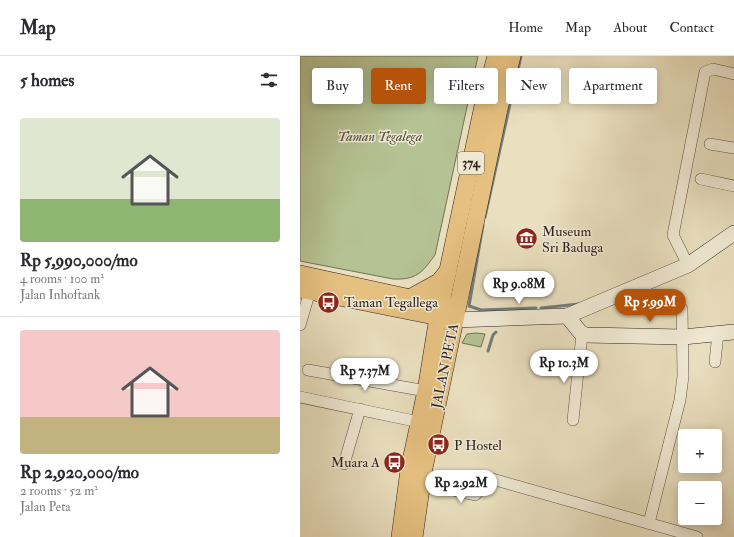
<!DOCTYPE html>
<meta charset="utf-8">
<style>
:root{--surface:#fff;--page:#f2f2f3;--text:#2b2b33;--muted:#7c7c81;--line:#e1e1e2;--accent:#b45309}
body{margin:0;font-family:"IM FELL Double Pica",serif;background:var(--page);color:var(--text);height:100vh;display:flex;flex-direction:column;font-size:15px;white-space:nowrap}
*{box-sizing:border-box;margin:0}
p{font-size:13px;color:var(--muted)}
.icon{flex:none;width:22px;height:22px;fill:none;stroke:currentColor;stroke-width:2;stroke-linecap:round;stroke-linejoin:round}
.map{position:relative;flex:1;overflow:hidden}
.drawer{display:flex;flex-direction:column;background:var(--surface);width:300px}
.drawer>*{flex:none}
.banner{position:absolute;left:12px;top:12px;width:362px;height:36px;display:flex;gap:8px}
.fabs{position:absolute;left:378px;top:373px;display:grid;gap:8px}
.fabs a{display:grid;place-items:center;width:44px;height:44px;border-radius:4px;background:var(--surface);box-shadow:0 2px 10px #0003;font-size:20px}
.price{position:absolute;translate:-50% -34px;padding:0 9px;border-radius:14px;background:#fff;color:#222;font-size:13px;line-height:26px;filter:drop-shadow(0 1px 2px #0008)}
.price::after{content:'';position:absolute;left:50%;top:24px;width:12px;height:9px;margin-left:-6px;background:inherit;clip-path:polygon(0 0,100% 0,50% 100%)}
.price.current{background:var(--accent);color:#fff}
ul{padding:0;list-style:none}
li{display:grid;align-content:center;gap:8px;height:212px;padding:0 20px}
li+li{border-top:1px solid var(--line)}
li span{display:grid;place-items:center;height:124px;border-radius:4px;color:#555}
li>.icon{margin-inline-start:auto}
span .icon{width:72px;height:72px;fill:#fffc;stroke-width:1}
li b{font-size:17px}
h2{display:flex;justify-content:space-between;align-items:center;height:48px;padding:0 20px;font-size:17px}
.tag{padding:0 14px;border-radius:4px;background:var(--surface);box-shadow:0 2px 10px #0003;font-size:14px;line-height:36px}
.tag.current{background:var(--accent);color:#fff}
header{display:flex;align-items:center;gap:24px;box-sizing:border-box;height:56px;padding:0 20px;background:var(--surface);border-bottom:1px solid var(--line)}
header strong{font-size:19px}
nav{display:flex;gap:22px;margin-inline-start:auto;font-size:14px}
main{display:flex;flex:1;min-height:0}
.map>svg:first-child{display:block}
.green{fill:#b5c293;stroke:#727259}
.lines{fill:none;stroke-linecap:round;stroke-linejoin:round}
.stream{stroke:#717e7d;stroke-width:3}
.street-casing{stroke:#5e5247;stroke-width:12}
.secondary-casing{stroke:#30231f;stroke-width:16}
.primary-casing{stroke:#30231f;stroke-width:18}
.street{stroke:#f1ebd6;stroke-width:11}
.secondary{stroke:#f1ebd6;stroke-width:15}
.primary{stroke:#e5c080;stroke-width:17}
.labels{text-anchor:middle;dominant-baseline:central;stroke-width:3;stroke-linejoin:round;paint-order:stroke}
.shield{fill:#f1ebd6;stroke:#6a5f56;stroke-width:1}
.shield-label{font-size:13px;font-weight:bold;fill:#30231f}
.park-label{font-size:14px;font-style:italic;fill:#514b3c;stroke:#f1ebd6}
.poi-label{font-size:14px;fill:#30231f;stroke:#f1ebd6;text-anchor:start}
.street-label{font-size:14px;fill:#30231f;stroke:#f1ebd6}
</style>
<header>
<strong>Map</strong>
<nav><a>Home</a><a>Map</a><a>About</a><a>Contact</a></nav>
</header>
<main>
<section class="drawer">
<h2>5 homes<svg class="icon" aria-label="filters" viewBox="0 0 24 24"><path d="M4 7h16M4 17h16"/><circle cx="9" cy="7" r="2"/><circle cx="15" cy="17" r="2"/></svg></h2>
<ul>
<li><span style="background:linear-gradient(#dfe7d0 65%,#8fb573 0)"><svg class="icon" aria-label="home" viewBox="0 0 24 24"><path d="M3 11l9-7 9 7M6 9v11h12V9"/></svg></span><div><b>Rp 5,990,000/mo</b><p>4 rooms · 100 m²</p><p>Jalan Inhoftank</p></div></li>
<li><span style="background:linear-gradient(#f6c9c9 70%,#c2b280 0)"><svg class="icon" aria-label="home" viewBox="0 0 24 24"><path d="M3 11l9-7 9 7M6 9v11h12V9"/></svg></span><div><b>Rp 2,920,000/mo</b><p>2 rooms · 52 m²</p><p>Jalan Peta</p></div></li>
</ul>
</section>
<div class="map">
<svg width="434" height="481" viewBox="0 0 434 481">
<rect width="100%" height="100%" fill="#eae0c0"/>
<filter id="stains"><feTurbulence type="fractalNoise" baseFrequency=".005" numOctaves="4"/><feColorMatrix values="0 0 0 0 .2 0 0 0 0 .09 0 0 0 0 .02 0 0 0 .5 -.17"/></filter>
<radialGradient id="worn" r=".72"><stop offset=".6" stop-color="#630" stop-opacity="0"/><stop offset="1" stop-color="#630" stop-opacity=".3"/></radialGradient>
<g class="green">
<path d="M0 0H178L135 199C122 217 116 224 93 223L0 205Z"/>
<path d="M176 277 185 278 181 291 162 287 167 278Z"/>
</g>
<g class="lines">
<g class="stream">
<path d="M215 28 221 0"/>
<path d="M185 161 214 30"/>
<path d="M183 169 169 250 181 254 236 252"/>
<path d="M241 252 279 248"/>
<path d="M188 295 193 279 196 276"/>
</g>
<defs>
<g id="street">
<path d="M410 88 434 92"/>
<path d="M401 123 434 130"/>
<path d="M388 209 373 179 405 16 413 13 434 18"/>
<path d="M0 269 10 235"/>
<path d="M415 306 418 277"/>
<path d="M8 314 126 335"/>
<path d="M0 341 119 366"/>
<path d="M273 364 282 278"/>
<path d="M44 408 60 353"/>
<path d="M121 427 175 439 179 435 183 422 185 421 397 481"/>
<path d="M349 467 380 344 383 320 382 253"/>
</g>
<g id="secondary">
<path d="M267 260 280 276 285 279 383 281 434 276"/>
<path d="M155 264 267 260 388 209 434 177"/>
</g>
<g id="primary">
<path d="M0 218 152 251"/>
<path d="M0 233 149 263"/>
<path d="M110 242 139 226 148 215"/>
<path d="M100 481 109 414 126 335 138 261 183 50 196 0"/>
<path d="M114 481 124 412 199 53 212 0"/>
</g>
</defs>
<use href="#street" class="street-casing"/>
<use href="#secondary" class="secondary-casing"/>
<use href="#primary" class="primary-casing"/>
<use href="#street" class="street"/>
<use href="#secondary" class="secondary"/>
<use href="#primary" class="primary"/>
</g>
<defs>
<symbol id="museum-disc" viewBox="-11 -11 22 22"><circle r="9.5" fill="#8f2418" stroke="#f1ebd6"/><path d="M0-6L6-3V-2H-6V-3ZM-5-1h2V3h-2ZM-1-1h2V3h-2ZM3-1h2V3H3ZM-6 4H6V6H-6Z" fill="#fff"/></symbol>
<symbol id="bus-disc" viewBox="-11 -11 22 22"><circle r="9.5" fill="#8f2418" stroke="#f1ebd6"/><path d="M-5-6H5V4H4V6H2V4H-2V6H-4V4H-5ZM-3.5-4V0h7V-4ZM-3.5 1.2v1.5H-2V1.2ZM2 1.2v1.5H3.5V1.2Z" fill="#fff"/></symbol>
</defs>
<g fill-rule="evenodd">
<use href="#museum-disc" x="214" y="170" width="25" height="25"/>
<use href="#bus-disc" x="16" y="234" width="25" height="25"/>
<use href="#bus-disc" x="126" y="376" width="25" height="25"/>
<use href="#bus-disc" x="82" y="394" width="25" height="25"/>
</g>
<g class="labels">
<rect class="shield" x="158" y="96" width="26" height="22" rx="3"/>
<g class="shield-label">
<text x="171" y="107">374</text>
</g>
<g class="park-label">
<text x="80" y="80">Taman Tegalega</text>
</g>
<g class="poi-label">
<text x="242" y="175">Museum<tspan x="242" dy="16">Sri Baduga</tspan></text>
<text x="44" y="246">Taman Tegallega</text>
<text x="154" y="389">P Hostel</text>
<text x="80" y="406" text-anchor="end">Muara A</text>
</g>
<g class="street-label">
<text transform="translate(145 310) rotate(-78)">JALAN PETA</text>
</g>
</g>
<rect width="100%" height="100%" filter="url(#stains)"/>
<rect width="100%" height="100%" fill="url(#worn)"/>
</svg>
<div class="fabs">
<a>+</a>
<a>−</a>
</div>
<b class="price" style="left:219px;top:249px">Rp 9.08M</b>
<b class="price current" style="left:350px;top:267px">Rp 5.99M</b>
<b class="price" style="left:264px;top:328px">Rp 10.3M</b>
<b class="price" style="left:65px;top:336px">Rp 7.37M</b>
<b class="price" style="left:161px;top:448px">Rp 2.92M</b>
<div class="banner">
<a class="tag">Buy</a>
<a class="tag current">Rent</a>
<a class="tag">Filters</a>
<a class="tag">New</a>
<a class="tag">Apartment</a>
</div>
</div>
</main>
